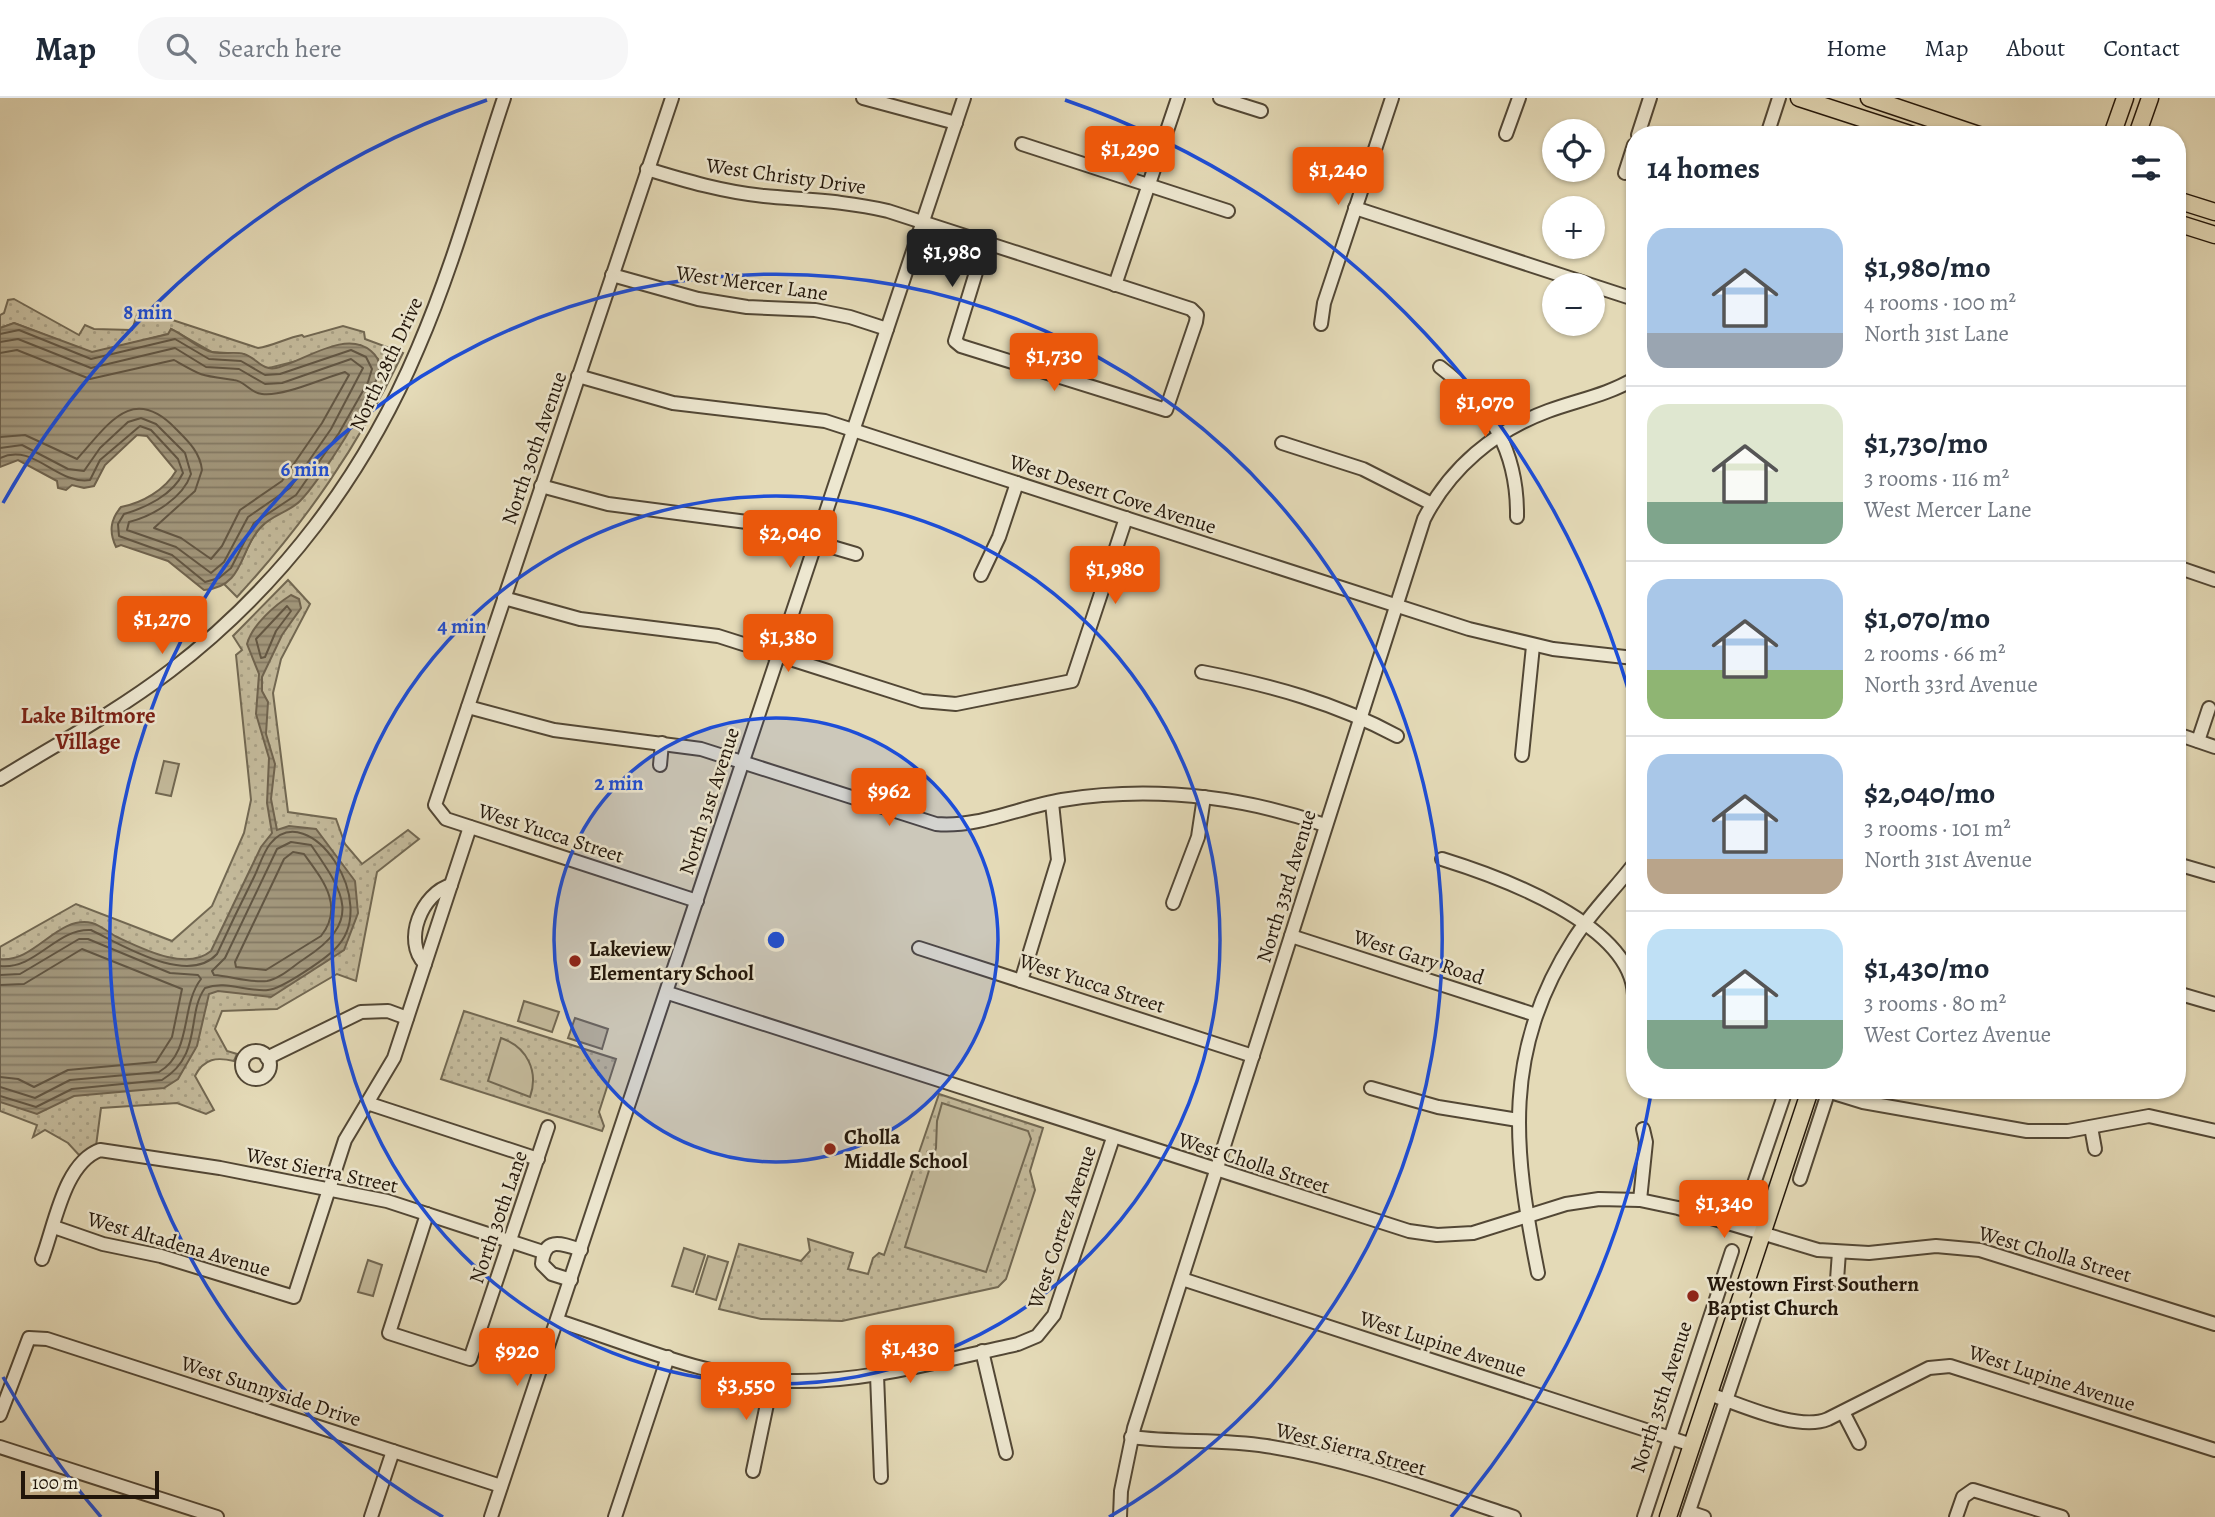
<!DOCTYPE html>
<meta charset="utf-8">
<style>
:root{--surface:#fff;--page:#f6f6f7;--text:#1f2937;--muted:#747a83;--line:#e0e1e3;--accent:#ea580c}
body{margin:0;font-family:Alegreya,serif;background:var(--page);color:var(--text);height:100vh;display:flex;flex-direction:column;font-size:26px;white-space:nowrap}
*{box-sizing:border-box;margin:0}
p{font-size:23px;color:var(--muted)}
.icon{flex:none;width:38px;height:38px;fill:none;stroke:currentColor;stroke-width:2;stroke-linecap:round;stroke-linejoin:round}
.map{position:relative;flex:1;overflow:hidden}
.sheet{position:absolute;left:1626px;top:28px;width:560px;height:973px;display:flex;flex-direction:column;background:var(--surface);border-radius:28px;box-shadow:0 2px 5px #0004}
.sheet>*{flex:none}
.tools{position:absolute;left:1542px;top:21px;display:grid;gap:14px}
.tools a{display:grid;place-items:center;width:63px;height:63px;border-radius:50%;background:var(--surface);box-shadow:0 2px 5px #0004;font-size:35px}
.scale{position:absolute;left:21px;bottom:18px;width:138px;box-sizing:border-box;padding-left:7px;border:4px solid #22160a;border-top:0;font-size:19px;line-height:24px;white-space:nowrap;color:#22160a;-webkit-text-stroke:5px #ede7d0;paint-order:stroke}
.price{position:absolute;translate:-50% -60px;padding:0 16px;border-radius:7px;background:var(--accent);color:#fff;font-size:23px;line-height:46px;filter:drop-shadow(0 2px 4px #0008)}
.price::after{content:'';position:absolute;left:50%;top:42px;width:21px;height:16px;margin-left:-10px;background:inherit;clip-path:polygon(0 0,100% 0,50% 100%)}
.price.active{background:#222;color:#fff}
ul{padding:0;list-style:none}
li{display:flex;align-items:center;gap:21px;height:175px;padding:0 21px}
li+li{border-top:2px solid var(--line)}
li span{display:grid;place-items:center;flex:none;width:196px;height:140px;border-radius:21px;color:#555}
li>.icon{margin-inline-start:auto}
span .icon{width:84px;height:84px;fill:#fffc;stroke-width:1}
li b{font-size:30px}
h2{display:flex;justify-content:space-between;align-items:center;height:84px;padding:0 21px;font-size:30px}
header{display:flex;align-items:center;gap:42px;box-sizing:border-box;height:98px;padding:0 35px;background:var(--surface);border-bottom:2px solid var(--line)}
header strong{font-size:33px}
nav{display:flex;gap:38px;margin-inline-start:auto;font-size:24px}
.search{width:490px;height:63px;background:var(--page);display:flex;align-items:center;gap:18px;box-sizing:border-box;padding:0 24px;border-radius:28px;color:var(--muted);font-size:26px}
.map>svg:first-child{display:block}
.park{fill:url(#park-dots);stroke:#726852;stroke-width:2}
.pitch{fill:#c3b99a;stroke:#726852;stroke-width:2}
.water{fill:url(#water-rules);stroke:#6f634e;stroke-width:2}
.lines{fill:none;stroke-linecap:round;stroke-linejoin:round}
.shore{stroke:#625643;stroke-width:2}
.minor-casing{stroke:#524735;stroke-width:16}
.major-casing{stroke:#22160a;stroke-width:19}
.minor{stroke:#ede7d0;stroke-width:12}
.major{stroke:#e4dab7;stroke-width:16}
.ring{fill:none;stroke:#1d4ed8;stroke-width:3.5}
.poi-dot{fill:#8f2418;stroke:#ede7d0;stroke-width:2.5}
.labels{text-anchor:middle;dominant-baseline:central;stroke-width:5;stroke-linejoin:round;paint-order:stroke}
.street-label{font-size:21px;fill:#22160a;stroke:#ede7d0}
.poi-label{font-size:21px;font-weight:bold;fill:#22160a;stroke:#ede7d0;text-anchor:start}
.neighbourhood-label{font-size:23px;font-weight:bold;fill:#7a1f14;stroke:#ede7d0}
.centre{fill:#1d4ed8;stroke:#ede7d0;stroke-width:3.5}
.ring-label{font-size:21px;text-anchor:middle;font-weight:bold;fill:#1d4ed8;stroke:#ede7d0;stroke-width:5;stroke-linejoin:round;paint-order:stroke}
</style>
<header>
<strong>Map</strong>
<div class="search"><svg class="icon" aria-label="search" viewBox="0 0 24 24"><circle cx="10" cy="10" r="6"/><path d="M15 15l6 6"/></svg>Search here</div>
<nav><a>Home</a><a>Map</a><a>About</a><a>Contact</a></nav>
</header>
<div class="map">
<svg width="2215" height="1419" viewBox="0 0 2215 1419">
<defs>
<pattern id="park-dots" width="8" height="8" patternUnits="userSpaceOnUse" patternTransform="scale(1.75)"><rect width="8" height="8" fill="#c3b99a"/><path d="M2 2h.1M6 6h.1" fill="none" stroke="#a79e83" stroke-width="1.8" stroke-linecap="round"/></pattern>
<pattern id="water-rules" width="6" height="5" patternUnits="userSpaceOnUse" patternTransform="scale(1.75)"><rect width="6" height="5" fill="#a2977c"/><path d="M0 2.5h6" fill="none" stroke="#847a64"/></pattern>
</defs>
<rect width="100%" height="100%" fill="#e4dab7"/>
<filter id="stains"><feTurbulence type="fractalNoise" baseFrequency=".00286" numOctaves="4"/><feColorMatrix values="0 0 0 0 .2 0 0 0 0 .09 0 0 0 0 .02 0 0 0 .5 -.17"/></filter>
<radialGradient id="worn" r=".72"><stop offset=".6" stop-color="#630" stop-opacity="0"/><stop offset="1" stop-color="#630" stop-opacity=".3"/></radialGradient>
<g class="park">
<path d="M14 201 79 237 85 227 94 231 132 232 139 211 258 250C273 248 286 240 302 237L304 239 343 228 364 234 365 241 403 255C358 348 307 423 237 499L224 486C247 465 244 447 260 430 276 412 296 409 311 388L375 287 378 261 360 247 265 271 242 256 212 254 171 231 169 236 92 255 14 225 0 230V217L4 215 8 202Z"/>
<path d="M288 482 310 506 281 561 273 595 288 714 336 721 345 746 362 766 408 732 419 741 377 774 356 883 337 876 277 911 222 913 215 931 227 953 237 956 234 963C217 959 204 960 195 978L214 1012 206 1016 177 1005 101 1010 96 1048 79 1057 68 1045 45 1032 33 1039 37 1027 0 1013V849L76 806 172 843 212 808 244 735 251 702 236 557 242 552 233 538Z"/>
<path d="M464 913 616 961 599 1014 604 1028 602 1033 441 981Z"/>
<path d="M939 996 1043 1030 1030 1073 1035 1092 1006 1181 998 1189 842 1223 761 1221 719 1211 739 1146 801 1163 810 1153 808 1141 853 1155 848 1171 868 1176 873 1160 879 1155 884 1157Z"/>
</g>
<g class="pitch">
<path d="M164 663 179 666 171 698 156 695Z"/>
<path d="M524 903 559 914 552 934 518 923Z"/>
<path d="M575 920 608 931 602 951 568 940Z"/>
<path d="M501 940C527 949 539 973 530 999L488 983Z"/>
<path d="M942 1005 1028 1033 1031 1041 986 1174 905 1149 936 1050 937 1023Z"/>
<path d="M684 1150 705 1157 693 1194 672 1188Z"/>
<path d="M708 1158 728 1164 716 1202 696 1196Z"/>
<path d="M368 1162 382 1167 373 1198 358 1194Z"/>
</g>
<g class="water">
<path d="M14 225 92 254 168 236 171 231C185 237 198 251 212 254 222 257 234 253 244 256 257 260 262 273 276 270 303 264 345 231 371 253 377 258 380 264 379 271 377 294 318 386 300 403 289 414 272 417 261 429 239 451 245 489 204 492L168 463 121 447 116 449C109 434 110 422 121 409 142 405 165 392 176 373L147 338 137 337 105 367 94 388 84 390 72 387 66 392 58 390 57 383 18 362 0 369V230Z"/>
<path d="M291 497 299 501 301 510 282 537 262 579V593L268 604 266 636 275 666 271 701 277 732 289 728 316 731 355 783 358 815 344 852 271 899 218 893 209 896 197 948 178 981 164 990 74 998 37 1016 0 1004V861C35 865 57 817 92 825 100 827 108 834 115 838 141 850 186 874 211 853L261 749 272 735 267 705 269 660 256 616 259 576 247 546C252 527 275 507 291 497Z"/>
</g>
<g class="lines">
<g class="shore">
<path d="M0 236 19 232 91 261 175 241 209 261 241 263 265 277 280 276 351 252 366 259 372 271 368 284 339 335 296 397 254 425 231 470 219 480 205 484 172 457 119 438 118 426 124 416C145 410 173 397 183 375L178 361 151 332 140 328 100 362 90 382C56 387 34 344 0 360"/>
<path d="M0 244 18 241 91 270 175 250 206 269 239 271 265 286 282 285 351 261 363 270 331 331 290 390 248 419 224 464 211 475 176 449 127 432 129 424C153 418 183 400 191 376L185 355 156 326 141 320 128 324 100 350 84 373 68 371 22 347 0 350"/>
<path d="M0 255 17 252 90 281 174 262C204 279 199 277 234 282 245 283 250 295 262 296 283 299 323 280 345 274L349 277 322 325 282 383 240 412 222 448 211 461 181 440 154 430 195 393 202 372C200 354 188 343 176 331 132 285 108 327 77 361L25 337 0 339"/>
<path d="M287 508 291 513 276 533 265 559 261 560 256 541Z"/>
<path d="M291 744 311 747C345 796 363 823 304 861 293 868 280 881 267 883 250 885 230 878 214 877L212 873 225 860 277 751Z"/>
<path d="M293 754 304 756C322 781 345 808 321 838L266 872 236 869 235 864 284 761Z"/>
<path d="M0 868C36 872 56 830 91 832 122 847 188 888 217 856 229 830 241 805 254 779 259 769 263 755 270 746 308 698 383 805 335 851 325 861 282 891 268 892 246 894 226 882 205 890 186 916 203 957 162 982L72 991 36 1009 0 998"/>
<path d="M0 877 20 876 79 841H88L170 875 198 877 201 881C180 908 193 954 159 974L70 982 35 1000 0 989"/>
<path d="M0 887 24 886 82 851 182 891 172 939 156 964 68 972 34 989 18 981 0 979"/>
</g>
<defs>
<g id="minor">
<path d="M672 0 435 707 446 721 697 803"/>
<path d="M863 0 956 25"/>
<path d="M1220 0 1261 13"/>
<path d="M1506 36 1519 0"/>
<path d="M1638 37 1650 0"/>
<path d="M1767 37 1779 0"/>
<path d="M1022 46 1228 113"/>
<path d="M647 71C686 83 724 94 764 98 806 102 846 103 888 113L1191 211 1197 217 1196 224 1166 312 961 248 955 243 985 145"/>
<path d="M1625 75 1634 47"/>
<path d="M1355 110 1634 201"/>
<path d="M612 177 698 201 747 209 815 212 850 219 887 231"/>
<path d="M1115 187 1178 0"/>
<path d="M1321 226 1324 205 1392 0"/>
<path d="M1440 269C1491 308 1518 354 1517 419"/>
<path d="M578 278 673 305 825 323 1469 531 1553 551 1634 560"/>
<path d="M1282 345 1363 371 1432 406"/>
<path d="M541 388 608 406 747 424 856 456"/>
<path d="M2177 469 2215 482"/>
<path d="M981 477 999 439 1017 385"/>
<path d="M504 500 580 521 718 538 922 603 956 606 1072 583 1126 420"/>
<path d="M1202 574C1270 587 1336 605 1397 638"/>
<path d="M468 609 554 632 701 651 936 726C978 730 1020 709 1062 702 1150 688 1240 698 1325 727"/>
<path d="M2177 636 2215 649"/>
<path d="M2198 643 2209 610"/>
<path d="M1522 657 1533 548"/>
<path d="M660 667 662 645"/>
<path d="M0 681C57 646 116 614 170 573 280 489 364 378 418 250 453 169 476 84 504 0"/>
<path d="M1442 761C1500 779 1631 826 1634 897"/>
<path d="M2177 766 2215 777"/>
<path d="M1173 805 1198 739 1204 699"/>
<path d="M1291 838 1536 917"/>
<path d="M919 850 1253 958"/>
<path d="M425 866C402 843 422 795 451 787"/>
<path d="M1021 883 1058 762 1052 705"/>
<path d="M668 895 1409 1133 1437 1137 1473 1135 1566 1106 1599 1101 1640 1102 1678 1110 1818 1152 1869 1155 1936 1148 1980 1152 2215 1226"/>
<path d="M2177 895 2215 906"/>
<circle cx="256" cy="967" r="14"/>
<path d="M267 960 361 914 388 913 407 920"/>
<path d="M1371 990 1438 1009 1518 1022"/>
<path d="M1824 992 1863 1004 2027 1033H2068L2149 1018 2215 1033"/>
<path d="M367 1005 538 1061"/>
<path d="M2091 1029 2095 1051"/>
<path d="M1800 1081 1829 992"/>
<path d="M1640 1102 1646 1044 1643 1031"/>
<path d="M1746 1109 1786 992"/>
<path d="M427 1116 389 1235 470 1261 548 1029"/>
<path d="M54 1129 103 1146 161 1158 294 1199 345 1042 394 960 470 729"/>
<path d="M42 1161C55 1127 64 1065 100 1052L220 1070 387 1103 543 1154"/>
<path d="M1538 1175C1513 1050 1502 953 1574 841 1591 814 1615 791 1634 766"/>
<path d="M1182 1181 1692 1347"/>
<path d="M571 1182 552 1176 542 1166C544 1139 560 1145 581 1152"/>
<path d="M1837 1182 1839 1154"/>
<path d="M558 1223C632 1246 710 1282 788 1283 867 1285 942 1262 1018 1246L1037 1238 1054 1217 1113 1040"/>
<path d="M982 1253 1006 1355"/>
<path d="M877 1277 881 1379"/>
<path d="M1709 1296C1740 1306 1798 1334 1828 1321L1929 1270 1950 1268 2215 1352"/>
<path d="M1843 1314 1859 1345"/>
<path d="M0 1317 29 1240 47 1241 501 1388"/>
<path d="M1131 1339C1176 1345 1221 1341 1266 1348 1351 1361 1432 1392 1514 1419"/>
<path d="M0 1349 217 1419"/>
<path d="M753 1373 772 1282"/>
<path d="M1689 1414 1704 1419"/>
<path d="M371 1419 393 1353"/>
<path d="M491 1419 964 0"/>
<path d="M615 1419 668 1259"/>
<path d="M1120 1419 1121 1393 1134 1330 1424 421C1450 370 1494 333 1548 313 1578 302 1607 297 1634 281"/>
<path d="M1644 1419 1732 1153"/>
<path d="M1687 1419 1755 1216"/>
<path d="M1956 1419 1963 1399 1973 1392 2062 1419"/>
</g>
<g id="major">
<path d="M1799 0 1913 37"/>
<path d="M1869 0 1979 37"/>
<path d="M2112 37 2125 0"/>
<path d="M2137 37 2150 0"/>
<path d="M2177 102 2215 114"/>
<path d="M2177 125 2215 137"/>
<path d="M1668 1419 1810 992"/>
</g>
</defs>
<use href="#minor" class="minor-casing"/>
<use href="#major" class="major-casing"/>
<use href="#minor" class="minor"/>
<use href="#major" class="major"/>
</g>
<circle cx="776" cy="842" r="222" fill="#1d4ed8" fill-opacity=".12"/>
<g class="ring">
<circle cx="776" cy="842" r="222"/>
<circle cx="776" cy="842" r="444"/>
<path d="M443 1419A666 666 0 1 1 1109 1419"/>
<path d="M1651 996A888 888 0 0 1 1451 1419M101 1419A888 888 0 0 1 3 1279M3 405A888 888 0 0 1 487 2M1065 2A888 888 0 0 1 1634 612"/>
</g>
<g class="poi-dot">
<circle cx="575" cy="863" r="7"/>
<circle cx="830" cy="1051" r="7"/>
<circle cx="1693" cy="1198" r="7"/>
</g>
<g class="labels">
<g class="street-label">
<text transform="translate(786 78) rotate(8)">West Christy Drive</text>
<text transform="translate(752 185) rotate(8)">West Mercer Lane</text>
<text transform="translate(386 266) rotate(-65)">North 28th Drive</text>
<text transform="translate(534 350) rotate(-71)">North 30th Avenue</text>
<text transform="translate(1113 396) rotate(18)">West Desert Cove Avenue</text>
<text transform="translate(709 703) rotate(-72)">North 31st Avenue</text>
<text transform="translate(551 735) rotate(18)">West Yucca Street</text>
<text transform="translate(1286 788) rotate(-73)">North 33rd Avenue</text>
<text transform="translate(1419 859) rotate(18)">West Gary Road</text>
<text transform="translate(1092 885) rotate(18)">West Yucca Street</text>
<text transform="translate(1254 1065) rotate(18)">West Cholla Street</text>
<text transform="translate(322 1072) rotate(12)">West Sierra Street</text>
<text transform="translate(498 1119) rotate(-71)">North 30th Lane</text>
<text transform="translate(1062 1129) rotate(-71)">West Cortez Avenue</text>
<text transform="translate(179 1146) rotate(16)">West Altadena Avenue</text>
<text transform="translate(2055 1156) rotate(16)">West Cholla Street</text>
<text transform="translate(1443 1246) rotate(18)">West Lupine Avenue</text>
<text transform="translate(2052 1280) rotate(18)">West Lupine Avenue</text>
<text transform="translate(271 1293) rotate(18)">West Sunnyside Drive</text>
<text transform="translate(1661 1299) rotate(-72)">North 35th Avenue</text>
<text transform="translate(1351 1351) rotate(15)">West Sierra Street</text>
</g>
<g class="poi-label">
<text x="589" y="851">Lakeview<tspan x="589" dy="24">Elementary School</tspan></text>
<text x="844" y="1039">Cholla<tspan x="844" dy="24">Middle School</tspan></text>
<text x="1707" y="1186">Westown First Southern<tspan x="1707" dy="24">Baptist Church</tspan></text>
</g>
<g class="neighbourhood-label">
<text x="88" y="617">Lake Biltmore<tspan x="88" dy="26">Village</tspan></text>
</g>
</g>
<circle cx="776" cy="842" r="10" class="centre"/>
<g class="ring-label">
<text x="148" y="221">8 min</text>
<text x="305" y="378">6 min</text>
<text x="462" y="535">4 min</text>
<text x="619" y="692">2 min</text>
</g>
<rect width="100%" height="100%" filter="url(#stains)"/>
<rect width="100%" height="100%" fill="url(#worn)"/>
</svg>
<div class="tools">
<a><svg class="icon" aria-label="locate" viewBox="0 0 24 24"><circle cx="12" cy="12" r="6"/><path d="M12 2v4M12 18v4M2 12h4M18 12h4"/></svg></a>
<a>+</a>
<a>−</a>
</div>
<div class="scale">100 m</div>
<b class="price" style="left:1130px;top:88px">$1,290</b>
<b class="price" style="left:1338px;top:109px">$1,240</b>
<b class="price active" style="left:952px;top:191px">$1,980</b>
<b class="price" style="left:1054px;top:295px">$1,730</b>
<b class="price" style="left:1485px;top:341px">$1,070</b>
<b class="price" style="left:790px;top:472px">$2,040</b>
<b class="price" style="left:1115px;top:508px">$1,980</b>
<b class="price" style="left:162px;top:558px">$1,270</b>
<b class="price" style="left:788px;top:576px">$1,380</b>
<b class="price" style="left:889px;top:730px">$962</b>
<b class="price" style="left:1724px;top:1142px">$1,340</b>
<b class="price" style="left:910px;top:1287px">$1,430</b>
<b class="price" style="left:517px;top:1290px">$920</b>
<b class="price" style="left:746px;top:1324px">$3,550</b>
<section class="sheet">
<h2>14 homes<svg class="icon" aria-label="filters" viewBox="0 0 24 24"><path d="M4 7h16M4 17h16"/><circle cx="9" cy="7" r="2"/><circle cx="15" cy="17" r="2"/></svg></h2>
<ul>
<li><span style="background:linear-gradient(#a9c7e8 75%,#9aa5b1 0)"><svg class="icon" aria-label="home" viewBox="0 0 24 24"><path d="M3 11l9-7 9 7M6 9v11h12V9"/></svg></span><div><b>$1,980/mo</b><p>4 rooms · 100 m²</p><p>North 31st Lane</p></div></li>
<li><span style="background:linear-gradient(#dfe7d0 70%,#7fa58c 0)"><svg class="icon" aria-label="home" viewBox="0 0 24 24"><path d="M3 11l9-7 9 7M6 9v11h12V9"/></svg></span><div><b>$1,730/mo</b><p>3 rooms · 116 m²</p><p>West Mercer Lane</p></div></li>
<li><span style="background:linear-gradient(#a9c7e8 65%,#8fb573 0)"><svg class="icon" aria-label="home" viewBox="0 0 24 24"><path d="M3 11l9-7 9 7M6 9v11h12V9"/></svg></span><div><b>$1,070/mo</b><p>2 rooms · 66 m²</p><p>North 33rd Avenue</p></div></li>
<li><span style="background:linear-gradient(#a9c7e8 75%,#b9a48a 0)"><svg class="icon" aria-label="home" viewBox="0 0 24 24"><path d="M3 11l9-7 9 7M6 9v11h12V9"/></svg></span><div><b>$2,040/mo</b><p>3 rooms · 101 m²</p><p>North 31st Avenue</p></div></li>
<li><span style="background:linear-gradient(#bfe0f5 65%,#7fa58c 0)"><svg class="icon" aria-label="home" viewBox="0 0 24 24"><path d="M3 11l9-7 9 7M6 9v11h12V9"/></svg></span><div><b>$1,430/mo</b><p>3 rooms · 80 m²</p><p>West Cortez Avenue</p></div></li>
</ul>
</section>
</div>
